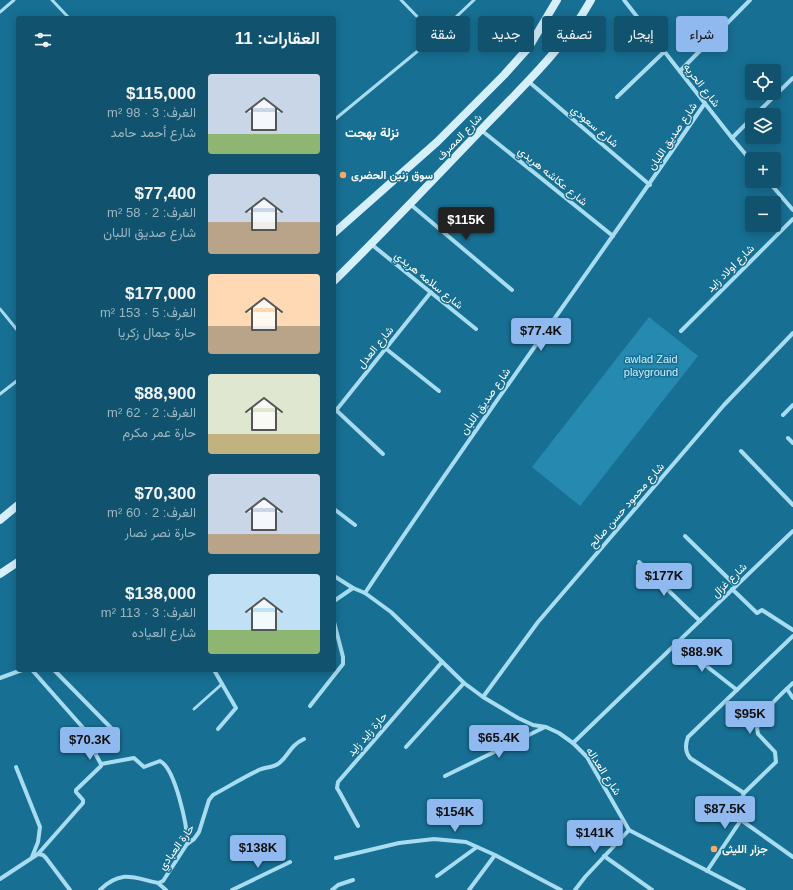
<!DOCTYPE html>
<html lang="ar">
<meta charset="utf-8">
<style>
:root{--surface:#11536e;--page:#1e5d76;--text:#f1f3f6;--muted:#9cb6c2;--accent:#90b9f0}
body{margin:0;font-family:Helvetica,Vazirmatn,sans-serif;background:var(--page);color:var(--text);direction:rtl;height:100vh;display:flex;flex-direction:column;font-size:15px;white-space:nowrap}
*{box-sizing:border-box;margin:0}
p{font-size:13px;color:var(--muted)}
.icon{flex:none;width:22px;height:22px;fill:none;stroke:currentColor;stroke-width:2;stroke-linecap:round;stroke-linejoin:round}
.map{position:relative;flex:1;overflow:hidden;direction:ltr}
.panel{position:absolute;left:16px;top:16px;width:320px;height:656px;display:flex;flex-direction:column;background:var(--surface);border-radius:4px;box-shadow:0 2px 10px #0003;direction:rtl}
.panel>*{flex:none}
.hud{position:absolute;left:348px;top:16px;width:380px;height:36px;direction:rtl;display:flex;gap:8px}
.fabs{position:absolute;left:745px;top:64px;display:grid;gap:8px}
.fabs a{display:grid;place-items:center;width:36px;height:36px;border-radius:4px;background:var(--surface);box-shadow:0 2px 10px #0003;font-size:20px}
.price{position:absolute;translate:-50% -34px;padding:0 9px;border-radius:4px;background:var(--accent);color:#111;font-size:13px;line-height:26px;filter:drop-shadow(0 1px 2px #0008)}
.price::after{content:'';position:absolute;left:50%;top:24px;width:12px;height:9px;margin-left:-6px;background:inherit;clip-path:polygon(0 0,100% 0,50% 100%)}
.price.current{background:#222;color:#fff}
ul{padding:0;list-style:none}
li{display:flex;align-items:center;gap:12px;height:100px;padding:0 16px}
li span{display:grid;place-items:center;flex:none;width:112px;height:80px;border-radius:4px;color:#555}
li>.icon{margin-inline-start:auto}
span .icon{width:48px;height:48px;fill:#fffc;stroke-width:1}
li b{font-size:17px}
h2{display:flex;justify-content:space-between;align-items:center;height:48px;padding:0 16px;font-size:17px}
.tag{padding:0 14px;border-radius:4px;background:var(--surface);box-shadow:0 2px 10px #0003;font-size:14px;line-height:36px}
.tag.current{background:var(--accent);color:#111}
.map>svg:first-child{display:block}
.green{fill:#268ab0}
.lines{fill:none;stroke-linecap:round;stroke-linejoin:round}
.lane{stroke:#a7dcf1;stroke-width:3}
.street{stroke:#a7dcf1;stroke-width:4}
.secondary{stroke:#d5f0fb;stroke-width:8}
.poi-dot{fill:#ffa966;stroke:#176f93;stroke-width:1.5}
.labels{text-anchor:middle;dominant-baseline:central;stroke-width:3;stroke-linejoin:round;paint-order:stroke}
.street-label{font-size:11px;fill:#fff;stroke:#176f93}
.poi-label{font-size:11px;font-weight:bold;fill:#fff;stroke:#176f93;text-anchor:start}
.park-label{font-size:11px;fill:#ceeffc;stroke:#176f93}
.quarter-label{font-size:13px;font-weight:bold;fill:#fff;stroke:#176f93}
</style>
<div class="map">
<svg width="793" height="890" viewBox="0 0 793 890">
<rect width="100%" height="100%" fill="#176f93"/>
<path class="green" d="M649 317 698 356 580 506 532 467Z"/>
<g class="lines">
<g class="lane">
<path d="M52 0 69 18"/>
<path d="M401 0 436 36"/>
<path d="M0 12 14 0"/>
<path d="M334 120 436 36 474 0"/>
<path d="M0 309 18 331"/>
<path d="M0 394 18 380"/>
<path d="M194 709 222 684"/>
</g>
<g class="street">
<path d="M624 0 732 138 752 162"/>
<path d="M680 71 750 0"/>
<path d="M528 81 650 185"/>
<path d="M617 97 665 51"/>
<path d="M755 115 793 78"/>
<path d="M481 130 613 236"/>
<path d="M732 138 752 118"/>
<path d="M768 181 793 210"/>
<path d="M410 204 512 290"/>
<path d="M371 244 476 329"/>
<path d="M681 331 793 219"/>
<path d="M385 348 439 391"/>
<path d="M336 410 383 454"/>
<path d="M334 413 431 292"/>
<path d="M783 415 793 405"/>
<path d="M788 438 793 443"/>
<path d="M741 451 793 505"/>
<path d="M334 509 355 525"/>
<path d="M685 536 736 586"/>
<path d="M639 562 700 621"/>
<path d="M334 576 353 588 365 593 391 612 464 683 483 697 518 718 533 725 546 727 559 733 573 743 587 757 629 830 744 890"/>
<path d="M732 589 757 613 762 610 793 630"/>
<path d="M365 593C475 427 593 267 705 103"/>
<path d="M334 601 353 588"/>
<path d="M677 643 737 690"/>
<path d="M32 670 85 730"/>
<path d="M214 670 236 708 218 729"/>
<path d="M0 678 22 670"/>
<path d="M787 689 793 698"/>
<path d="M483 697 538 622 724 405 793 333"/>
<path d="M310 706 343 664V657L334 622"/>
<path d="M573 743 793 531"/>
<path d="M406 747 464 683"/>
<path d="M101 764 134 758 144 767 160 761C175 768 188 827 187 844"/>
<path d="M16 767 40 827 38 842 32 857"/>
<path d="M445 776 545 727"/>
<path d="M744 793 690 758C685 752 685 745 688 737L793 636"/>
<path d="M741 820 793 857"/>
<path d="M358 826 340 793 337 788 338 782 442 662"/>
<path d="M38 854 83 803V800L76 792V790L101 766V764L96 755V751L115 734V732L54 670"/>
<path d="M604 856 652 890"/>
<path d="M336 858 399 843 434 839 466 842 495 855 561 890"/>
<path d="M707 871 741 820 738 809 744 793 776 762 775 752 758 734 757 728C763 710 779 696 793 683"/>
<path d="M437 876 477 847"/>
<path d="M0 879 38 854 43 855 46 858 70 890"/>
<path d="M158 883 166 890"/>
<path d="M100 890C121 869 134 878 158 883L163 881 187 844 194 839 199 832 209 800 213 795C228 787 242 778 257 771 263 767 272 768 278 764 289 756 289 746 304 739"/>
<path d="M232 890 290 862"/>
<path d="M332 890 338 885 353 880"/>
<path d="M469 890 495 855"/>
<path d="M575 890 585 877 629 830"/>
</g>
<g class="secondary">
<path d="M334 233 437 142 504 75 529 47 557 0"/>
<path d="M334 281C384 232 431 182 480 131 519 90 563 50 591 0"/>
<path d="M0 520 18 505"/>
<path d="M0 574 18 562"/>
</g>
</g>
<g class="poi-dot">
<circle cx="343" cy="175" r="4"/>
<circle cx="714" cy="849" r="4"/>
</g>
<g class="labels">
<g class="street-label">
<text transform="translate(702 85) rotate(52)">شارع الحريه</text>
<text transform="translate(595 126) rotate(40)">شارع سعودي</text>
<text transform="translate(672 136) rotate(-56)">شارع صديق اللبان</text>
<text transform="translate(459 137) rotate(-46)">شارع المصرف</text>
<text transform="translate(553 176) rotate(39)">شارع عكاشه هريدي</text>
<text transform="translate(730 268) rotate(-45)">شارع اولاد زايد</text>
<text transform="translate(429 280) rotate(39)">شارع سلامه هريدي</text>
<text transform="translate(375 347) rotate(-51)">شارع العدل</text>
<text transform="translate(485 401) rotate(-55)">شارع صديق اللبان</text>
<text transform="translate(626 505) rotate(-49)">شارع محمود حسن صالح</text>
<text transform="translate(729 580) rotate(-44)">شارع غزال</text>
<text transform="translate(367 734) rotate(-49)">حارة زايد زايد</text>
<text transform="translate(604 771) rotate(57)">شارع العداله</text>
<text transform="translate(176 847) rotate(-54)">حارة العبادي</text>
</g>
<g class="poi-label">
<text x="351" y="175">سوق زنين الحضرى</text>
<text x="722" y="849">جزار الليثى</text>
</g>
<g class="park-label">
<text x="651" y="359">awlad Zaid<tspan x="651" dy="13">playground</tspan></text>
</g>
<g class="quarter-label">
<text x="372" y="132">نزلة بهجت</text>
</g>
</g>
</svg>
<div class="fabs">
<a><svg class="icon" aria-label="locate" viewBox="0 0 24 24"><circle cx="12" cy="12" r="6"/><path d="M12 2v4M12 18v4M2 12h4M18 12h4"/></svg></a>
<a><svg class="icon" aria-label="layers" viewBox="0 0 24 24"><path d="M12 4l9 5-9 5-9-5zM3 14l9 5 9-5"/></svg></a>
<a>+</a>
<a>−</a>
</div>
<b class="price current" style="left:466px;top:241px">$115K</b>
<b class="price" style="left:541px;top:352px">$77.4K</b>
<b class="price" style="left:664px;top:597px">$177K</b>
<b class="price" style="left:702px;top:673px">$88.9K</b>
<b class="price" style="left:750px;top:735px">$95K</b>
<b class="price" style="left:499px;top:759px">$65.4K</b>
<b class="price" style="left:90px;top:761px">$70.3K</b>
<b class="price" style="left:725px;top:830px">$87.5K</b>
<b class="price" style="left:455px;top:833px">$154K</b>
<b class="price" style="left:595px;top:854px">$141K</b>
<b class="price" style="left:258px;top:869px">$138K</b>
<div class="hud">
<a class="tag current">شراء</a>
<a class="tag">إيجار</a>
<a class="tag">تصفية</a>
<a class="tag">جديد</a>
<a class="tag">شقة</a>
</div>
<section class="panel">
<h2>العقارات: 11<svg class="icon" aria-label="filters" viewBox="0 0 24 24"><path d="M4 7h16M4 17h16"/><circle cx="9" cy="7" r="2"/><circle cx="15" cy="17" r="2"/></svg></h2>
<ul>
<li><span style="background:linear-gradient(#c9d6e8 75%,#8fb573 0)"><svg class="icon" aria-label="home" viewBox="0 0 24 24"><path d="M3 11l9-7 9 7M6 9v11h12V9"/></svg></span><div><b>$115,000</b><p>الغرف: 3 · 98 m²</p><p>شارع أحمد حامد</p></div></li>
<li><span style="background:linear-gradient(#c9d6e8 60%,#b9a48a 0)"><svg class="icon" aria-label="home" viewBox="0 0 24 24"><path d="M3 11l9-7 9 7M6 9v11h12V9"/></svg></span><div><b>$77,400</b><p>الغرف: 2 · 58 m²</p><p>شارع صديق اللبان</p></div></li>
<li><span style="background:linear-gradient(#ffd9b3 65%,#b9a48a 0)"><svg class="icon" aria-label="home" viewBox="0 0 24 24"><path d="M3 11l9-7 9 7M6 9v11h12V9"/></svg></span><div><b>$177,000</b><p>الغرف: 5 · 153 m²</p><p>حارة جمال زكريا</p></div></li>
<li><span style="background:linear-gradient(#dfe7d0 75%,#c2b280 0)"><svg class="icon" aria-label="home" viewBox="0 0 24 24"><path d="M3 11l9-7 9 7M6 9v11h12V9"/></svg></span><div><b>$88,900</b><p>الغرف: 2 · 62 m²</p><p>حارة عمر مكرم</p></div></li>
<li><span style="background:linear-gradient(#c9d6e8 75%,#b9a48a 0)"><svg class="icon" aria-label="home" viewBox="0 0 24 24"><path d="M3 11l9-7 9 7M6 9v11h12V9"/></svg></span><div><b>$70,300</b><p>الغرف: 2 · 60 m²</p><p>حارة نصر نصار</p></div></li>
<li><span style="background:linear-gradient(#bfe0f5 70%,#8fb573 0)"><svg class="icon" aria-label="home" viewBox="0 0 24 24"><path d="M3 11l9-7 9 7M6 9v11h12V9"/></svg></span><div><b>$138,000</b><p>الغرف: 3 · 113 m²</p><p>شارع العياده</p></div></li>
</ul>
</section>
</div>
